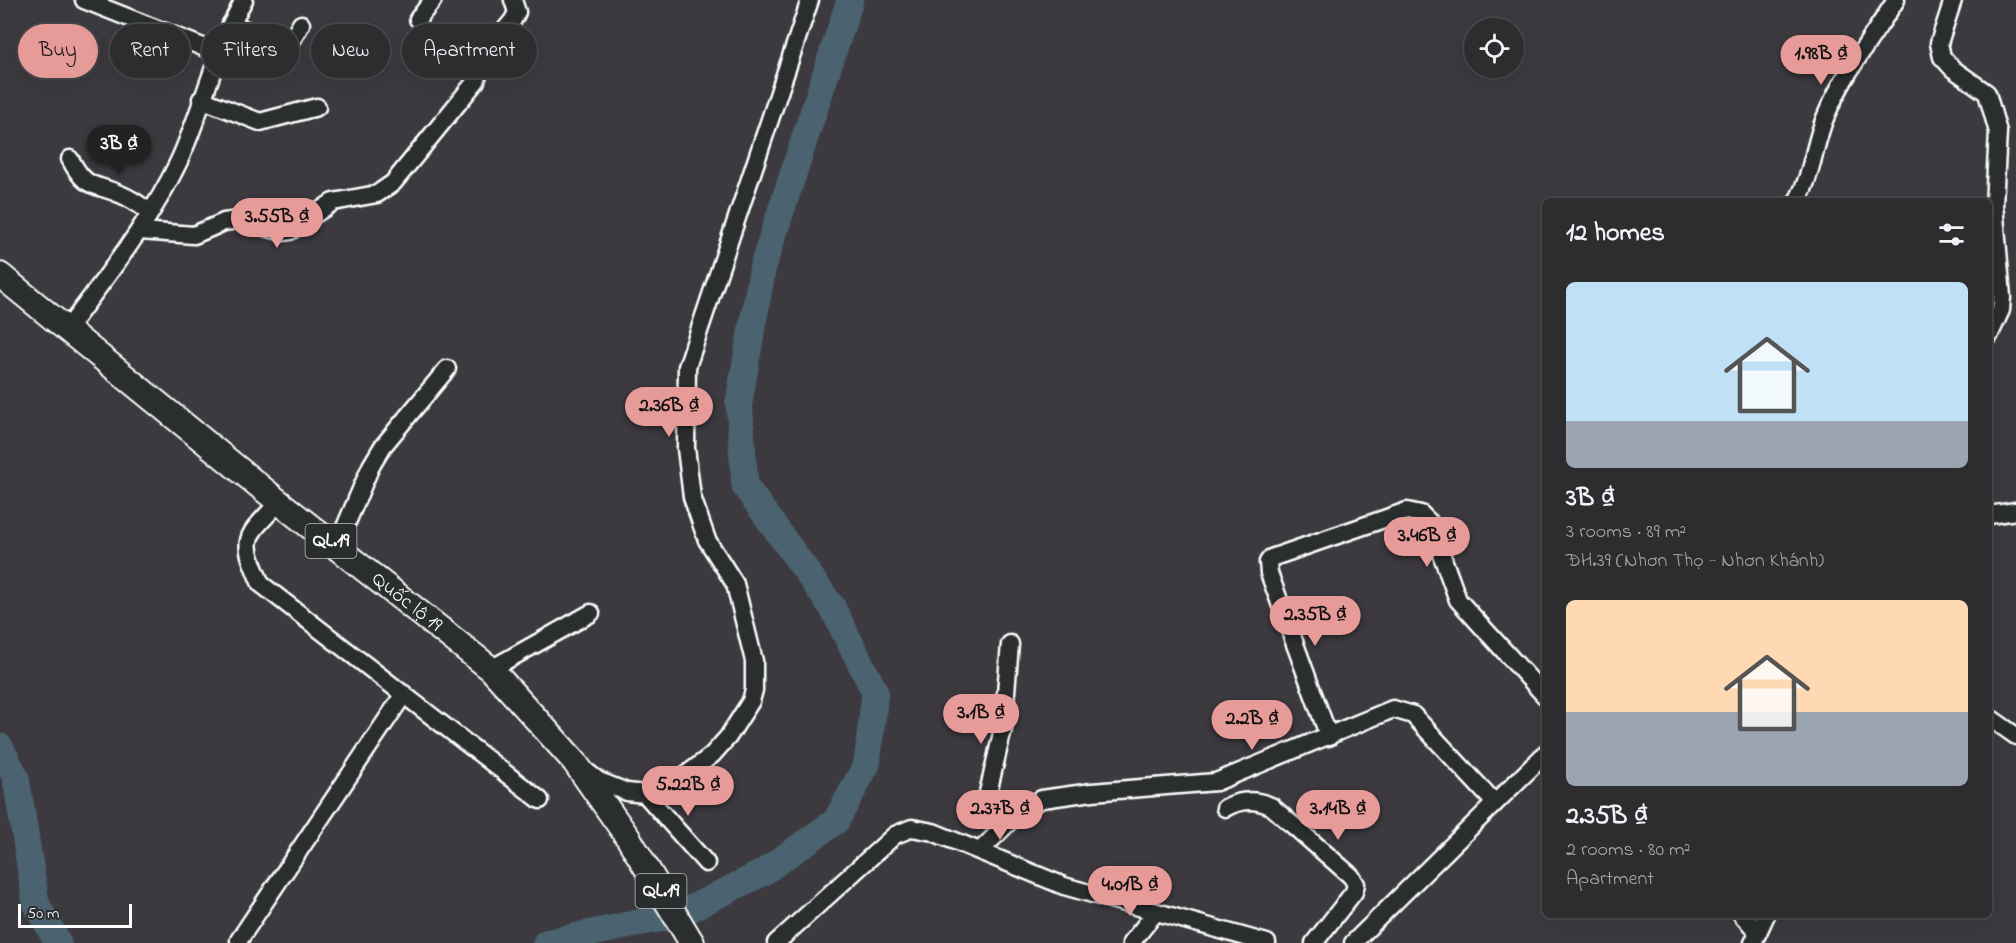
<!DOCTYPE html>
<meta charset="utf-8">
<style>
:root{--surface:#2d2c2f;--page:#353437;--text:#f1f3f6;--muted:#a7a7aa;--line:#48484b;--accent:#e69b98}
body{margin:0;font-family:"Indie Flower",sans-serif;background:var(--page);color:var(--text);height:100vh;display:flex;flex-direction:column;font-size:22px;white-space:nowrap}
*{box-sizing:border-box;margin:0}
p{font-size:20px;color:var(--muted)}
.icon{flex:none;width:33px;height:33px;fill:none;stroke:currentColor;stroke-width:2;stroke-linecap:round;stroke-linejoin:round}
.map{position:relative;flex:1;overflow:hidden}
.sheet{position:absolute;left:1542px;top:198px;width:450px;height:720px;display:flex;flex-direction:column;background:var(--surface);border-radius:9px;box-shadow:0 6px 24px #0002,0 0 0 2px var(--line)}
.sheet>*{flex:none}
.top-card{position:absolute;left:18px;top:24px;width:570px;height:54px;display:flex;gap:12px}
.buttons{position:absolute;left:1464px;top:18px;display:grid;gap:12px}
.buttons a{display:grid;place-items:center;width:60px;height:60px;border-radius:50%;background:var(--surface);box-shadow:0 6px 24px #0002,0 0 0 2px var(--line);font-size:30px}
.scale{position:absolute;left:18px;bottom:15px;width:114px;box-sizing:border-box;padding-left:6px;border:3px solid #fff;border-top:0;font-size:16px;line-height:21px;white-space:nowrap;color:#fff;-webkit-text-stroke:4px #2a2d2e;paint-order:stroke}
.price{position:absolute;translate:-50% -51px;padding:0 14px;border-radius:21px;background:var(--accent);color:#111;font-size:20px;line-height:39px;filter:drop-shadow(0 2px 3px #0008)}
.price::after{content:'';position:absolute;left:50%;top:36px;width:18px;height:14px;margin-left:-9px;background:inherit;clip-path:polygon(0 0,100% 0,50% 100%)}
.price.current{background:#222;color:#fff}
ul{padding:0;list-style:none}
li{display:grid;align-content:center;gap:12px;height:318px;padding:0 24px}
li span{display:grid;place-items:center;height:186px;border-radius:9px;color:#555}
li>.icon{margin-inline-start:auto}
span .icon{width:108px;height:108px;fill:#fffc;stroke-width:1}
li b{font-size:26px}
h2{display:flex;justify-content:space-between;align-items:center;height:72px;padding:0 24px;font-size:26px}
.tag{padding:0 21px;border-radius:27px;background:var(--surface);box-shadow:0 6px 24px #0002,0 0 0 2px var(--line);font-size:21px;line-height:54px}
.tag.current{background:var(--accent);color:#111}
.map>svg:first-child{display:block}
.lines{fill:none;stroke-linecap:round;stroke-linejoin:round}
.river{stroke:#4c6470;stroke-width:27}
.minor-casing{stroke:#fff;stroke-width:21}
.highway-casing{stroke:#fff;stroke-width:28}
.minor{stroke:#2a2d2e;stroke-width:16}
.highway{stroke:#2a2d2e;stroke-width:24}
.labels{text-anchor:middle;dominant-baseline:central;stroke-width:4.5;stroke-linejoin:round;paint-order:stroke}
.shield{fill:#2a2d2e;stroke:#bfc0c0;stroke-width:1.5}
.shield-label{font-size:20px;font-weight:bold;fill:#fff}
.street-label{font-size:21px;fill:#fff;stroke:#2a2d2e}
</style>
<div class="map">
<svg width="2016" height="943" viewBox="0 0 2016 943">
<rect width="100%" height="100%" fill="#3c3a3f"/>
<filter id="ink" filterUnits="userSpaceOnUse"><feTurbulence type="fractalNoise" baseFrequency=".0167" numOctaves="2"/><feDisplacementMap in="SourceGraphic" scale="12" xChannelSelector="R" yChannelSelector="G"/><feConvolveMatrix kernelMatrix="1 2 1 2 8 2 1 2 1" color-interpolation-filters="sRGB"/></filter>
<g filter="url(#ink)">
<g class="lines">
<g class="river">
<path d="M0 747 16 778 36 903 58 943"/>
<path d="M546 943 680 914 762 873 836 821 867 764 875 692 832 607 745 486 739 401 763 266 850 0"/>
</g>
<defs>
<g id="minor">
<path d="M84 0 218 53"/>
<path d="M1953 0 1939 43 1942 57 1953 69 1987 93 1998 132 1994 204 2002 297 2001 310 1989 336"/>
<path d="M418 19 433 0"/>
<path d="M231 24 288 47 301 24"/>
<path d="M201 99 260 122 317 107"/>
<path d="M70 159C87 191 93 182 122 195 132 199 141 206 150 212"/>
<path d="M1797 201C1812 176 1814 145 1825 118 1842 76 1871 39 1896 0"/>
<path d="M140 231 194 235 224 222 238 220 284 232 290 231 333 202 377 194 393 183 476 81 484 56 513 20 517 12 513 0"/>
<path d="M68 328C108 274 150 222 179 161 203 108 215 51 244 0"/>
<path d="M279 502C245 539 240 536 261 584L540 800"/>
<path d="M1989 515 2016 511"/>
<path d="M337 546 371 466 383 446 447 369"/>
<path d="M491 669 591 613"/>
<path d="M1989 717 2016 736"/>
<path d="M1329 737 1269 573 1268 562 1271 558 1407 511 1421 514 1430 523 1458 600 1545 696"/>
<path d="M586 771 599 781 627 792 645 794 660 790 678 781 712 755 728 737 751 701 754 690V661L735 584 707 540 692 497 686 448 687 367 810 0"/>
<path d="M645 794 706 863"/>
<path d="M1225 808C1241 799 1255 799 1271 806L1351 876 1356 884 1354 892 1314 943"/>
<path d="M1006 824 988 808 987 797 1003 729 1010 644"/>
<path d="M980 851 1022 809 1042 799 1092 792 1216 782 1393 709 1413 715 1495 803"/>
<path d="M1742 915 1758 932"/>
<path d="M239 940 404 694"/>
<path d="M776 943 895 835 912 828 933 832 1064 886 1267 943"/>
<path d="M1131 943 1156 912"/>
<path d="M1353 943 1545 754"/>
<path d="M1753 943 1766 915"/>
</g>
<g id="highway">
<path id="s1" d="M0 275 279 502 491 669 574 761 629 839 692 943"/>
</g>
</defs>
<use href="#minor" class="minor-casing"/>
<use href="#highway" class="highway-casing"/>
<use href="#minor" class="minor"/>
<use href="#highway" class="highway"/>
</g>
</g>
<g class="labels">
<g class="shield">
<rect x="305.5" y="524" width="51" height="34" rx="4.5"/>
<rect x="635.5" y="874" width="51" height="34" rx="4.5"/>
</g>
<g class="shield-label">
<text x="331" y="541">QL.19</text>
<text x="661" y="891">QL.19</text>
</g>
<g class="street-label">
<text stroke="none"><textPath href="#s1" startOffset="522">Quốc lộ 19</textPath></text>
</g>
</g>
</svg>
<div class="buttons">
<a><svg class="icon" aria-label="locate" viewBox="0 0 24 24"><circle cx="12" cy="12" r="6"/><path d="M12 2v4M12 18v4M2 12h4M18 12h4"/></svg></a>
</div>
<div class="scale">50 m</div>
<b class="price" style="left:1821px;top:86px">1.98B ₫</b>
<b class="price current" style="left:119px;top:176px">3B ₫</b>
<b class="price" style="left:277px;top:249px">3.55B ₫</b>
<b class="price" style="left:669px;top:438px">2.36B ₫</b>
<b class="price" style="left:1427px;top:568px">3.46B ₫</b>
<b class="price" style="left:1315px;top:647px">2.35B ₫</b>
<b class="price" style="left:981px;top:745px">3.1B ₫</b>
<b class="price" style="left:1252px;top:751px">2.2B ₫</b>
<b class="price" style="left:688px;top:817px">5.22B ₫</b>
<b class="price" style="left:1000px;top:841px">2.37B ₫</b>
<b class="price" style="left:1338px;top:841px">3.14B ₫</b>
<b class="price" style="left:1130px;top:917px">4.01B ₫</b>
<div class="top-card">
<a class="tag current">Buy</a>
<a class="tag">Rent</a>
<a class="tag">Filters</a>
<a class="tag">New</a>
<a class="tag">Apartment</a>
</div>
<section class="sheet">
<h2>12 homes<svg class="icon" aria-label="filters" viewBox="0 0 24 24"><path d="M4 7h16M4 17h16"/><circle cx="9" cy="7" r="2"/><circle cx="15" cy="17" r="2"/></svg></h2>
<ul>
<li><span style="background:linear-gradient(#bfe0f5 75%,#9aa5b1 0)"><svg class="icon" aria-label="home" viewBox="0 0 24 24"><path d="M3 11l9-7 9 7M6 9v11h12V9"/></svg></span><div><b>3B ₫</b><p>3 rooms · 89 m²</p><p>ĐH.39 (Nhơn Thọ - Nhơn Khánh)</p></div></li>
<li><span style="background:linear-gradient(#ffd9b3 60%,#9aa5b1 0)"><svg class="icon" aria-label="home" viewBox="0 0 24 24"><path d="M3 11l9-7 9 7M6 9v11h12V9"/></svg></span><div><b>2.35B ₫</b><p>2 rooms · 80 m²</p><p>Apartment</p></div></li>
</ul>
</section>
</div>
